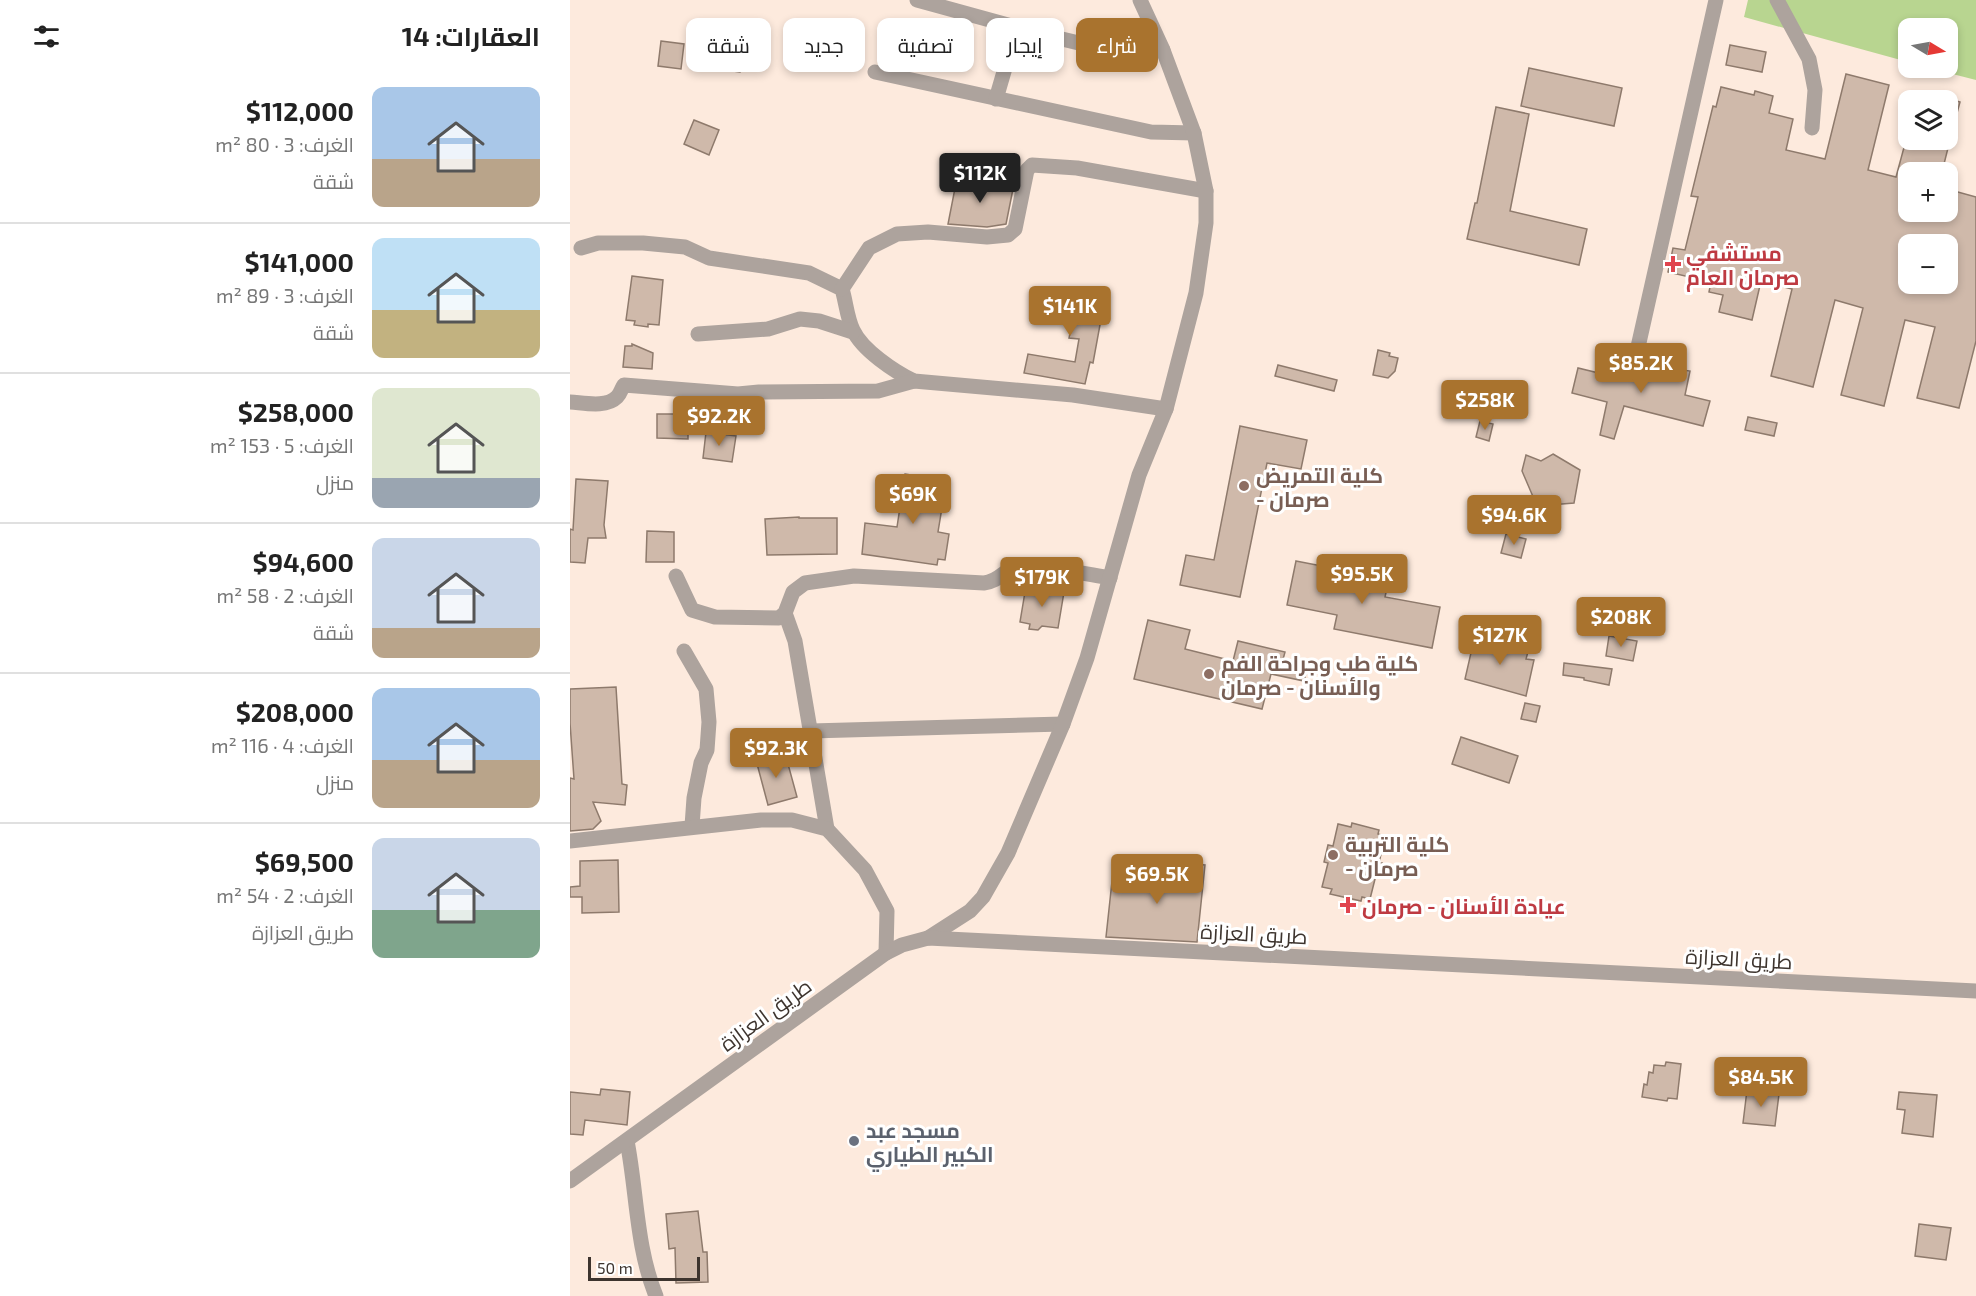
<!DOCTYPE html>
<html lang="ar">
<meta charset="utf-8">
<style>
:root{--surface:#fff;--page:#f2f2f2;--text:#222;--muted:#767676;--line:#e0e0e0;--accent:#a9732e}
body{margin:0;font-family:"Exo 2",Cairo,sans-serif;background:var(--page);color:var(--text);direction:rtl;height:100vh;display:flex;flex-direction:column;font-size:22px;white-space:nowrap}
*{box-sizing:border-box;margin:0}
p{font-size:20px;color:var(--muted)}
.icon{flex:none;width:33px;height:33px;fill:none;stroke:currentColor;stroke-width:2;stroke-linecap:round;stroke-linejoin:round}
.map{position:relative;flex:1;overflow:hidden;direction:ltr}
.drawer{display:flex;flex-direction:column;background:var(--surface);width:570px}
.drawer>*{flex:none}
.hud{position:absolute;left:18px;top:18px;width:570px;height:54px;direction:rtl;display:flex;gap:12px}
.needle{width:39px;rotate:100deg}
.fabs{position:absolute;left:1328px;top:18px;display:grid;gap:12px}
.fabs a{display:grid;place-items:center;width:60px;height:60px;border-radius:12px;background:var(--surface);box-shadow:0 3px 9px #0003;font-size:30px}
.scale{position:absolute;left:18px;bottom:15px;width:112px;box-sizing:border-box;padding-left:6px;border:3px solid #3d342e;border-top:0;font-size:16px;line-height:21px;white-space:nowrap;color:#3d342e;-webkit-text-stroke:4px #fff;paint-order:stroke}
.price{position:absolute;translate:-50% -51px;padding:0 14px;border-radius:6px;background:var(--accent);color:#fff;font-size:20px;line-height:39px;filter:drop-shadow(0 2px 3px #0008)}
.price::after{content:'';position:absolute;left:50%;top:36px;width:18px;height:14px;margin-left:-9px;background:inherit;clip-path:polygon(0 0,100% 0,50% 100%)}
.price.selected{background:#222;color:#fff}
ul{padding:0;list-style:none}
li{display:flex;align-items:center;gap:18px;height:150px;padding:0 30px}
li+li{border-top:2px solid var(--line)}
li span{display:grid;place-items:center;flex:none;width:168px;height:120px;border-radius:12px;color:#555}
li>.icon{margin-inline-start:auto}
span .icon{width:72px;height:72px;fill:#fffc;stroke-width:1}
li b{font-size:26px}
h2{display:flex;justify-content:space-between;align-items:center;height:72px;padding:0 30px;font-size:26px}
.tag{padding:0 21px;border-radius:12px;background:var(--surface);box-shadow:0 3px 9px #0003;font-size:21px;line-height:54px}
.tag.selected{background:var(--accent);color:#fff}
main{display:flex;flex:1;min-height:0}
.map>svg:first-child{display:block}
.green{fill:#b8d590}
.building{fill:#cfb9aa;stroke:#8e7a6c;stroke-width:1.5;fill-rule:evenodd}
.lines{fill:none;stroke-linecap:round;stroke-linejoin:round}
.minor{stroke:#ada39d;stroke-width:15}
.health-dot{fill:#e0444e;stroke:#fff;stroke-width:2}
.education-dot{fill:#8d6e63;stroke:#fff;stroke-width:2}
.worship-dot{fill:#6b7280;stroke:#fff;stroke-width:2}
.labels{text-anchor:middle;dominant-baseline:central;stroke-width:6;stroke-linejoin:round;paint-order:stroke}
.health-label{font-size:21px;font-weight:bold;fill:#be3a42;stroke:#fff;text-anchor:start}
.education-label{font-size:21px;font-weight:bold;fill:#785e54;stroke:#fff;text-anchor:start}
.street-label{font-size:21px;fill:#3d342e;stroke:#fff}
.worship-label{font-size:21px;font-weight:bold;fill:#5b616d;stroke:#fff;text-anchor:start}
</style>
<main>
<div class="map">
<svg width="1406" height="1296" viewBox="0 0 1406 1296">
<rect width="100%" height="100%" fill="#fdeadd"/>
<path class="green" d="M1178 0H1406V80L1359 68H1377V28H1338V62L1174 17Z"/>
<g class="building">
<path d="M91 41 114 44 111 69 88 66Z"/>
<path d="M1160 45 1196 52 1192 72 1156 65Z"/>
<path d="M142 47 173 52 170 72 139 68Z"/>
<path d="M959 68 1052 88 1044 126 951 106Z"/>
<path d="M1276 74 1319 85 1298 170 1326 177 1336 140H1380L1372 172H1338V212H1377V189L1406 197V341L1389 408 1347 398 1365 327 1335 320 1314 406 1271 395 1293 308 1265 300 1243 387 1201 376 1222 289 1191 281 1182 320 1149 312 1153 295 1139 292 1141 282 1098 272 1103 248 1115 250 1128 197 1121 196 1143 106 1146 107 1151 87 1184 95 1185 91 1203 96 1199 113 1223 119 1216 150 1255 159ZM1338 244H1377V284H1338Z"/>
<path d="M1377 98 1390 102 1381 135H1377Z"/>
<path d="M926 107 959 114 940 211 1017 229 1009 265 897 239 905 203H907Z"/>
<path d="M124 120 149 130 139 155 114 144Z"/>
<path d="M387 178 443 189 436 224 417 227 378 224Z"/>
<path d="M62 276 93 280 89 325 78 324V327L64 325 65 321 56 320Z"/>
<path d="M470 291 534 303 523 363 520 362 515 384 454 373 458 354 505 362 509 339 499 338 503 319 466 311Z"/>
<path d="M62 344 83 353 82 369 53 367 55 346H62Z"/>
<path d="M808 350 820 353 819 356 828 358 825 371 818 378 803 375Z"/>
<path d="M1049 360 1107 372V369L1120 371 1115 395 1140 401 1133 426 1054 406 1044 439 1030 435 1037 402 1002 393 1008 368 1045 377Z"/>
<path d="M708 365 767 380 764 391 705 376Z"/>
<path d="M87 414H118V439L87 438Z"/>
<path d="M1178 417 1207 423 1204 436 1175 430Z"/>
<path d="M910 421 923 424 919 441 906 437Z"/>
<path d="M670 426 737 440 731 469 697 463 670 597 610 585 616 555 644 560Z"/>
<path d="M136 432 166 436 162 462 133 458Z"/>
<path d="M983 454 1010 470 1004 503 967 506 952 471 956 455 971 461Z"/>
<path d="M335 474 364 479V475L377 477 368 532 379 534 375 560 368 559 367 565 292 554 295 523 327 527Z"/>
<path d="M6 479 38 481 34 525 36 538H18L15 563 0 562V529L3 530Z"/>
<path d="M229 517V518H267V554L197 555 195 519Z"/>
<path d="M77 531 104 532V562H76Z"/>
<path d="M936 534 956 539 951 558 931 553Z"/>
<path d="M726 561 819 579 815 597 870 607 862 648 764 629 767 615 717 605Z"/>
<path d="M456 586 494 592 488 628 472 626 468 630 459 629 460 624 450 622Z"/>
<path d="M578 620 620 630 615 649 663 661 668 641 715 652 712 663 737 669 734 681 701 674 692 709 564 679Z"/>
<path d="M1039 636 1067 641 1063 661 1036 656Z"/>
<path d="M912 637 959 648 956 659 964 660 956 696 895 679 903 644 910 645Z"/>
<path d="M994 663 1042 669 1039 685 1014 680V678L993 675Z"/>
<path d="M46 687 52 784 57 785 55 805 23 802 31 821 23 829 0 831V778L4 779 0 723V689Z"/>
<path d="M955 703 970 706 966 722 951 719Z"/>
<path d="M891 737 948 756 939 783 882 764Z"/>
<path d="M215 753 227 797 198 805 186 760Z"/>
<path d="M782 823 809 830 808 834 815 836 809 863H812L809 875H806L800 899 792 897 791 901 760 894 762 889 752 887 758 863 754 862 758 845 763 846 768 824 781 827Z"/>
<path d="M48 860 49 912 12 913V897H0V887L10 886V861Z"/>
<path d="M602 862 635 865 627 942 536 937 543 872 603 877Z"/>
<path d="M1096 1062 1111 1064 1107 1099 1098 1098 1097 1101 1072 1097 1074 1084 1077 1085 1079 1072 1083 1073 1084 1065 1095 1066Z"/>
<path d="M31 1089 60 1092 57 1125 15 1120 13 1135 0 1134V1092L30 1095Z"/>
<path d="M1177 1090 1209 1094 1205 1126 1173 1123Z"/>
<path d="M1329 1092 1367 1095 1363 1137 1332 1133 1335 1110 1327 1109Z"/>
<path d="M128 1211 133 1252H137L138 1282 106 1283 105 1248 99 1249 96 1214Z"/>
<path d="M1349 1224 1381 1228 1376 1260 1345 1256Z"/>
</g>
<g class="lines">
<g class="minor">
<path d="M347 0 471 34 555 54 593 50"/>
<path d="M1207 0 1239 59 1245 90 1242 128"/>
<path d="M305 72 581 132 624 133"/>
<path d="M426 99 447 27"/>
<path d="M11 248 28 243H73L115 247 139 258 239 273 272 289C276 302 277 318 283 330 292 350 325 372 344 381L503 395 596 409"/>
<path d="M272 289 299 248 327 234 358 232 417 237 438 235 445 229 457 170 462 165 507 168 636 191"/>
<path d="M128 334 198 329 230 319 249 321 283 332"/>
<path d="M1068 347 1146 0"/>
<path d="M0 402C15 403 36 408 47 397 51 393 51 389 54 385L168 394 189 392 308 391 344 381"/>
<path d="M106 576 122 610 145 617 209 618 215 613 223 592 235 583 284 576 414 583C431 581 433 569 446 568 477 565 510 573 540 578"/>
<path d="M215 613 225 641 257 829"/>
<path d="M114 651 136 689 139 722 137 750 131 763 124 798 122 826"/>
<path d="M241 731 493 724"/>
<path d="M0 841 191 820H222L257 829 295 870 317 911 316 953"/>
<path d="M358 938 400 911 413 897 438 853 493 724 517 658 569 475 596 409 626 293 636 223V191L624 133 593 50 570 0"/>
<path d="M57 1141C67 1192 66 1247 86 1296"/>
<path d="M0 1181 316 953 332 945 358 938 1406 991"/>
</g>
</g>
<g class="health-dot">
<path d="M1100 255h6v6h6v6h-6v6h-6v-6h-6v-6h6z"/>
<path d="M775 896h6v6h6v6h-6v6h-6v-6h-6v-6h6z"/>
</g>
<g class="education-dot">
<circle cx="674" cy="486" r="6"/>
<circle cx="639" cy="674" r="6"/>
<circle cx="763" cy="855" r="6"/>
</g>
<circle class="worship-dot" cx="284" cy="1141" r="6"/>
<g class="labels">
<g class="health-label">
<text x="1116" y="252">مستشفي<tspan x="1116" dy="24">صرمان العام</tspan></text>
<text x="792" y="905">عيادة الأسنان - صرمان</text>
</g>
<g class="education-label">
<text x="686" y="474">كلية التمريض<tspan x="686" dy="24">- صرمان</tspan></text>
<text x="651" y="662">كلية طب وجراحة الفم<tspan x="651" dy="24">والأسنان - صرمان</tspan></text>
<text x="775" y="843">كلية التربية<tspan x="775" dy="24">- صرمان</tspan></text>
</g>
<g class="street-label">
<text transform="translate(684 933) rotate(3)">طريق العزازة</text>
<text transform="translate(1169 958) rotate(3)">طريق العزازة</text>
<text transform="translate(195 1014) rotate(-36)">طريق العزازة</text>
</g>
<g class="worship-label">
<text x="296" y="1129">مسجد عبد<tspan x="296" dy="24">الكبير الطياري</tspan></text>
</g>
</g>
</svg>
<div class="fabs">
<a><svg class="needle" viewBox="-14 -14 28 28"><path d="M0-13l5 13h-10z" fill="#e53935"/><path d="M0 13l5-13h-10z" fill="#767676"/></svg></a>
<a><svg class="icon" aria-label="layers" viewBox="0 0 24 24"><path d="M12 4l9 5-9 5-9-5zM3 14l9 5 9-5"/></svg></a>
<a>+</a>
<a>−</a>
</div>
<div class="scale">50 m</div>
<b class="price selected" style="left:410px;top:204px">$112K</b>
<b class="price" style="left:500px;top:337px">$141K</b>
<b class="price" style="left:1071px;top:394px">$85.2K</b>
<b class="price" style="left:915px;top:431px">$258K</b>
<b class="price" style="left:149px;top:447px">$92.2K</b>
<b class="price" style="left:343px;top:525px">$69K</b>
<b class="price" style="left:944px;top:546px">$94.6K</b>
<b class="price" style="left:792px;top:605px">$95.5K</b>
<b class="price" style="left:472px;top:608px">$179K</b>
<b class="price" style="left:1051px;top:648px">$208K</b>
<b class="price" style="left:930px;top:666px">$127K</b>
<b class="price" style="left:206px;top:779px">$92.3K</b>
<b class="price" style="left:587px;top:905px">$69.5K</b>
<b class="price" style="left:1191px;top:1108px">$84.5K</b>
<div class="hud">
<a class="tag selected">شراء</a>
<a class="tag">إيجار</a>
<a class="tag">تصفية</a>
<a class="tag">جديد</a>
<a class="tag">شقة</a>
</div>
</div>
<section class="drawer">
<h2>العقارات: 14<svg class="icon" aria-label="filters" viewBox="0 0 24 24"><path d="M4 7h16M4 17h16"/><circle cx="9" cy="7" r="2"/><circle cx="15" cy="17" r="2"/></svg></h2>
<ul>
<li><span style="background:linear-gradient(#a9c7e8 60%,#b9a48a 0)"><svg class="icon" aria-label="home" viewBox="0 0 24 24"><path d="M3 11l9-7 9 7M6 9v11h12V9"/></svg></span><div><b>$112,000</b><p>الغرف: 3 · 80 m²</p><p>شقة</p></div></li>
<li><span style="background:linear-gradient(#bfe0f5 60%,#c2b280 0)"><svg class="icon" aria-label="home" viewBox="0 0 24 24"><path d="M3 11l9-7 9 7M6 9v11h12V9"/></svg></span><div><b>$141,000</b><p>الغرف: 3 · 89 m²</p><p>شقة</p></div></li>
<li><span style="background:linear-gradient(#dfe7d0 75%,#9aa5b1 0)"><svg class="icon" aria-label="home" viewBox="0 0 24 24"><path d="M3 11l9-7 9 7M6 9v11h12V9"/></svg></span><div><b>$258,000</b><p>الغرف: 5 · 153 m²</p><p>منزل</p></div></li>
<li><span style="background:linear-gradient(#c9d6e8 75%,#b9a48a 0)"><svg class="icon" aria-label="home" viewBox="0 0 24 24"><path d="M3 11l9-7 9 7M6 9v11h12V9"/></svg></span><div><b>$94,600</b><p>الغرف: 2 · 58 m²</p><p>شقة</p></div></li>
<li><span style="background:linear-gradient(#a9c7e8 60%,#b9a48a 0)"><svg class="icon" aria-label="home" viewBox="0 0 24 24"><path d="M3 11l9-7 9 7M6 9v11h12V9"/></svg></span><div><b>$208,000</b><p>الغرف: 4 · 116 m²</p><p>منزل</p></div></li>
<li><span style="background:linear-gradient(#c9d6e8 60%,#7fa58c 0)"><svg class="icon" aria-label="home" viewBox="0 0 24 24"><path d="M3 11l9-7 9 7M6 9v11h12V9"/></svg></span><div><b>$69,500</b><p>الغرف: 2 · 54 m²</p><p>طريق العزازة</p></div></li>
</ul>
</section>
</main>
